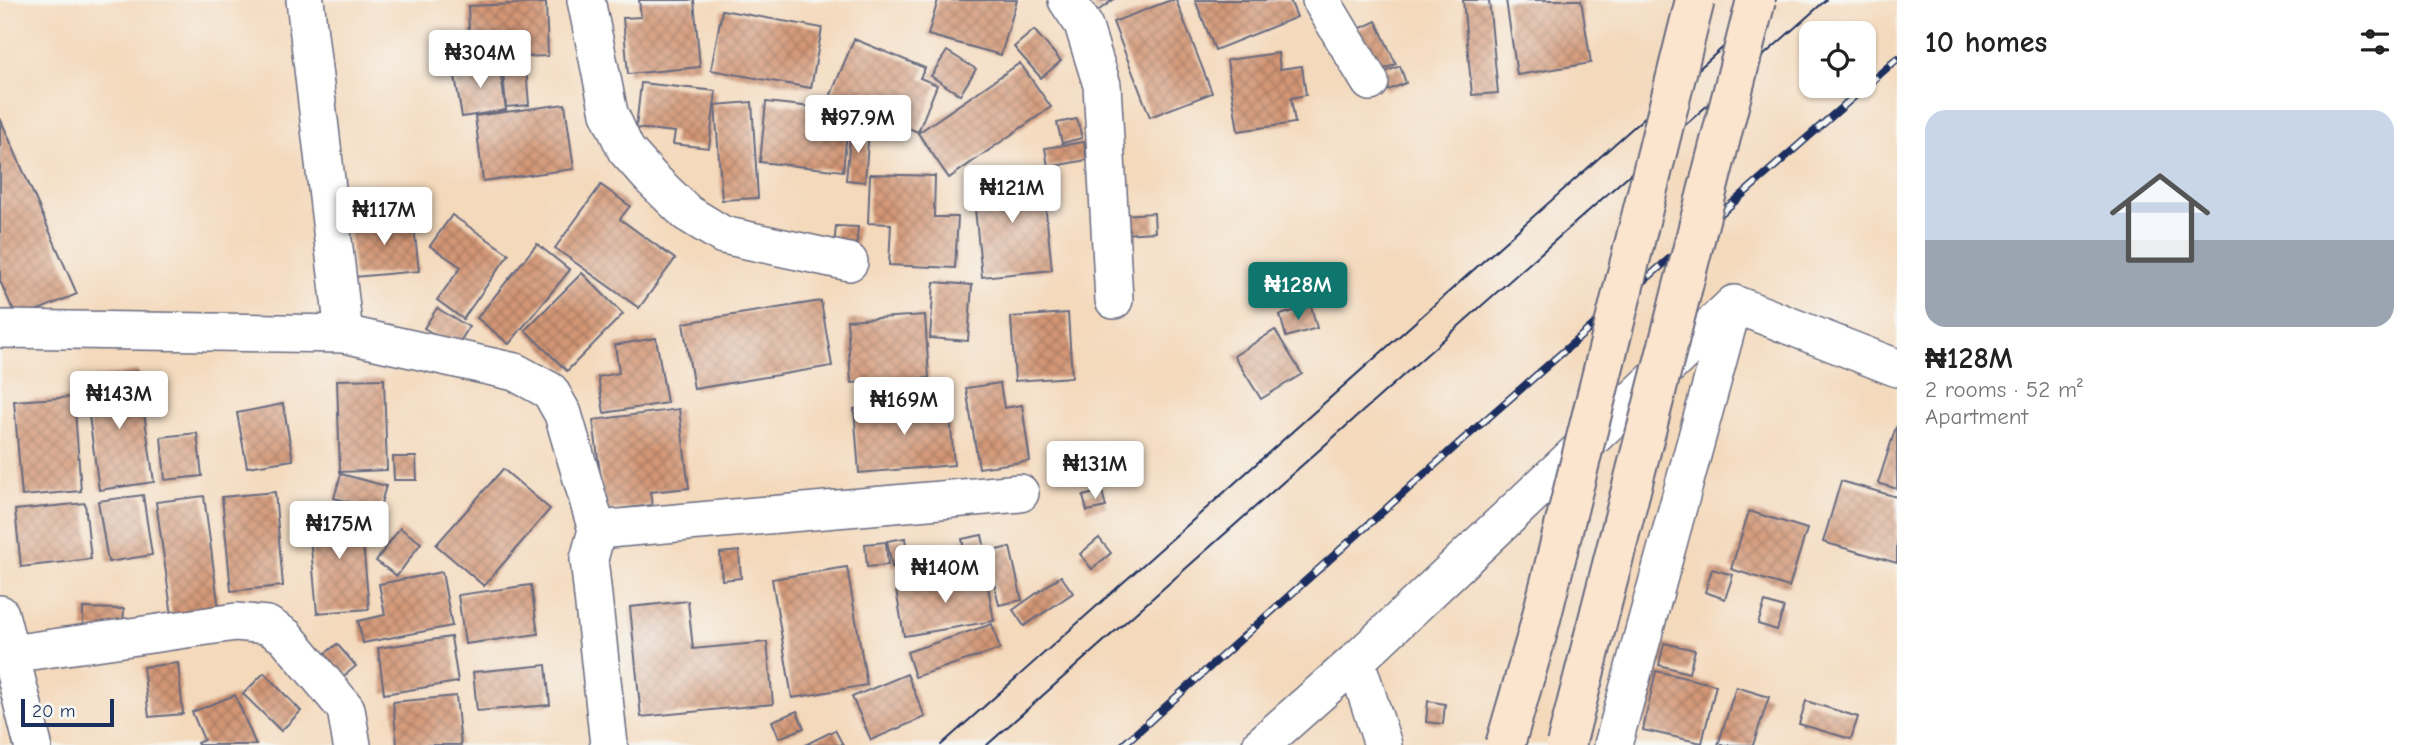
<!DOCTYPE html>
<meta charset="utf-8">
<style>
:root{--surface:#fff;--page:#f2f2f2;--text:#222;--muted:#767676;--line:#e0e0e0;--accent:#0f766e}
body{margin:0;font-family:"Comic Neue",sans-serif;background:var(--page);color:var(--text);height:100vh;display:flex;flex-direction:column;font-size:26px;white-space:nowrap}
*{box-sizing:border-box;margin:0}
p{font-size:23px;color:var(--muted)}
.icon{flex:none;width:38px;height:38px;fill:none;stroke:currentColor;stroke-width:2;stroke-linecap:round;stroke-linejoin:round}
.map{position:relative;flex:1;overflow:hidden}
.details{display:flex;flex-direction:column;background:var(--surface);width:525px}
.details>*{flex:none}
.tools{position:absolute;left:1799px;top:21px;display:grid;gap:14px}
.tools a{display:grid;place-items:center;width:77px;height:77px;border-radius:14px;background:var(--surface);box-shadow:0 2px 5px #0004;font-size:35px}
.scale{position:absolute;left:21px;bottom:18px;width:93px;box-sizing:border-box;padding-left:7px;border:4px solid #1b2f5e;border-top:0;font-size:19px;line-height:24px;white-space:nowrap;color:#1b2f5e;-webkit-text-stroke:5px #f6f6f2;paint-order:stroke}
.price{position:absolute;translate:-50% -60px;padding:0 16px;border-radius:7px;background:#fff;color:#222;font-size:23px;line-height:46px;filter:drop-shadow(0 2px 4px #0008)}
.price::after{content:'';position:absolute;left:50%;top:42px;width:21px;height:16px;margin-left:-10px;background:inherit;clip-path:polygon(0 0,100% 0,50% 100%)}
.price.selected{background:var(--accent);color:#fff}
ul{padding:0;list-style:none}
li{display:grid;align-content:center;gap:14px;height:371px;padding:0 28px}
li+li{border-top:2px solid var(--line)}
li span{display:grid;place-items:center;height:217px;border-radius:21px;color:#555}
li>.icon{margin-inline-start:auto}
span .icon{width:126px;height:126px;fill:#fffc;stroke-width:1}
li b{font-size:30px}
h2{display:flex;justify-content:space-between;align-items:center;height:84px;padding:0 28px;font-size:30px}
main{display:flex;flex:1;min-height:0}
.map>svg:first-child{display:block}
.building{fill:url(#building-cross-hatch)}
.lines{fill:none;stroke-linecap:round;stroke-linejoin:round}
.street-casing{stroke:#676a7f;stroke-width:40}
.street{stroke:#fff;stroke-width:37}
.tram{stroke:#1b2f5e;stroke-width:2}
.rail-casing{stroke:#1b2f5e;stroke-width:8}
.rail{stroke:#f6f6f2;stroke-width:5;stroke-dasharray:16;stroke-linecap:butt}
.secondary-bridge-casing{stroke:#676a7f;stroke-width:42;stroke-linecap:butt}
.secondary-bridge{stroke:#fce5cf;stroke-width:38}
</style>
<main>
<div class="map">
<svg width="1897" height="745" viewBox="0 0 1897 745">
<defs>
<pattern id="building-cross-hatch" width="8" height="8" patternUnits="userSpaceOnUse" patternTransform="scale(1.75)"><rect width="8" height="8" fill="#d39675"/><path d="M0 0l8 8M0 8l8-8" fill="none" stroke="#aa7b63"/></pattern>
</defs>
<rect width="100%" height="100%" fill="#f6f6f2"/>
<filter id="ink" filterUnits="userSpaceOnUse"><feTurbulence type="fractalNoise" baseFrequency=".0143" numOctaves="2"/><feDisplacementMap in="SourceGraphic" scale="14" xChannelSelector="R" yChannelSelector="G"/><feConvolveMatrix kernelMatrix="1 2 1 2 8 2 1 2 1" color-interpolation-filters="sRGB"/></filter>
<filter id="wash" filterUnits="userSpaceOnUse"><feTurbulence type="fractalNoise" baseFrequency=".00686" numOctaves="4" result="noise"/><feDisplacementMap in="SourceGraphic" scale="28" xChannelSelector="R" yChannelSelector="G"/><feGaussianBlur stdDeviation="1.57" result="paint"/><feColorMatrix in="noise" values="0 0 0 0 0 0 0 0 0 0 0 0 0 0 0 0 0 1.4 0 .05"/><feComposite in="paint" operator="in"/></filter>
<g filter="url(#wash)">
<rect width="100%" height="100%" fill="#f4d9bb"/>
<g id="blocks">
<g class="building">
<path d="M639 0H694L700 67 628 74 623 18 641 17Z"/>
<path d="M938 0H1017L1001 55 928 35Z"/>
<path d="M1088 0H1113L1096 12Z"/>
<path d="M1171 0H1176L1212 93 1150 117 1113 22Z"/>
<path d="M1195 0H1290L1297 17 1215 50Z"/>
<path d="M1463 0H1489L1498 93 1472 95Z"/>
<path d="M1506 0H1581L1591 63 1517 75Z"/>
<path d="M546 3 548 56 470 59 468 6Z"/>
<path d="M722 10 822 28 811 88 711 70Z"/>
<path d="M1376 21 1396 64 1378 72 1359 29Z"/>
<path d="M1034 30 1061 61 1041 78 1014 47Z"/>
<path d="M854 39 925 68 920 78 937 85 918 132 830 97Z"/>
<path d="M947 51 976 69 960 95 931 76Z"/>
<path d="M1278 53 1280 69 1302 66 1306 95 1291 98 1295 123 1238 131 1227 60Z"/>
<path d="M499 63 506 110 462 117 454 70Z"/>
<path d="M1020 63 1051 107 949 178 918 133Z"/>
<path d="M1400 66 1406 83 1386 91 1379 74Z"/>
<path d="M526 68 529 105 506 107 503 71Z"/>
<path d="M641 83 716 91 709 148 673 144 675 132 636 128Z"/>
<path d="M752 102 758 198 722 200 715 105Z"/>
<path d="M766 102 849 111 843 171 760 162Z"/>
<path d="M565 104 574 169 483 181 475 116Z"/>
<path d="M0 118 77 294 17 319 0 281Z"/>
<path d="M1077 119 1082 138 1062 143 1057 123Z"/>
<path d="M851 127 869 129 865 182 846 180Z"/>
<path d="M1084 142 1087 160 1048 167 1045 148Z"/>
<path d="M1042 173 1052 270 982 277 972 180Z"/>
<path d="M870 174 935 176 934 217H958L955 268 889 265 891 224 868 223Z"/>
<path d="M601 185 630 206 620 219 675 259 639 308 555 248Z"/>
<path d="M1154 213 1155 232 1122 234 1121 215Z"/>
<path d="M452 215 509 254 463 319 437 300 461 267 430 246Z"/>
<path d="M413 217 419 271 354 277 349 224Z"/>
<path d="M836 226 858 227 856 250 834 247Z"/>
<path d="M537 244 570 270 509 344 477 318Z"/>
<path d="M582 273 623 314 567 371 525 330Z"/>
<path d="M934 282 972 285 968 341 930 338Z"/>
<path d="M821 301 832 366 694 389 683 323Z"/>
<path d="M1311 306 1317 328 1286 337 1280 315Z"/>
<path d="M437 308 469 327 456 348 424 328Z"/>
<path d="M1068 313 1072 377 1015 381 1011 317Z"/>
<path d="M925 315 929 378 851 383 847 320Z"/>
<path d="M1275 330 1302 374 1261 399 1234 356Z"/>
<path d="M656 338 667 403 604 413 598 377 619 373 615 345Z"/>
<path d="M138 371 154 482 99 490 84 379Z"/>
<path d="M384 379 387 470 340 472 337 380Z"/>
<path d="M1000 383 1004 408 1022 405 1030 461 979 468 966 388Z"/>
<path d="M74 397 81 491 22 496 14 401Z"/>
<path d="M949 402 954 465 859 473 854 409Z"/>
<path d="M283 404 293 460 247 467 237 413Z"/>
<path d="M679 409 689 488 650 492 652 505 605 511 593 420Z"/>
<path d="M1896 427H1897V489L1878 483Z"/>
<path d="M197 433 202 476 165 480 161 437Z"/>
<path d="M393 457H416L417 480H394Z"/>
<path d="M503 469 550 509 484 586 436 545Z"/>
<path d="M341 474 386 486 379 510 334 498Z"/>
<path d="M1841 481 1897 497V563L1823 542Z"/>
<path d="M1102 491 1106 507 1087 511 1083 496Z"/>
<path d="M275 492 283 586 231 591 222 497Z"/>
<path d="M143 495 152 555 108 562 98 501Z"/>
<path d="M204 496 220 617 173 623 156 502Z"/>
<path d="M85 503 91 559 21 567 15 510Z"/>
<path d="M360 509 369 609 317 613 308 514Z"/>
<path d="M1749 511 1807 529 1789 587 1731 569Z"/>
<path d="M400 528 421 543 397 576 376 561Z"/>
<path d="M982 535 987 560 967 564 962 539Z"/>
<path d="M905 538 909 564 892 567 887 541Z"/>
<path d="M1099 538 1111 553 1092 569 1080 554Z"/>
<path d="M886 542 888 565 867 567 865 544Z"/>
<path d="M1010 547 1022 600 999 605 987 552Z"/>
<path d="M739 551 741 578 722 580 720 553Z"/>
<path d="M847 567 867 685 792 698 772 579Z"/>
<path d="M1712 569 1733 575 1725 599 1705 592Z"/>
<path d="M442 572 452 626 363 643 358 621 385 615 379 584Z"/>
<path d="M986 575 994 621 904 636 896 590Z"/>
<path d="M1061 576 1073 593 1024 626 1013 610Z"/>
<path d="M531 585 538 634 465 644 458 595Z"/>
<path d="M688 601 693 649 767 642 773 704 641 717 630 607Z"/>
<path d="M1765 602 1784 608 1777 630 1758 624Z"/>
<path d="M83 608 124 609 123 630 83 629Z"/>
<path d="M992 624 1000 649 915 677 907 652Z"/>
<path d="M451 637 458 682 384 694 378 648Z"/>
<path d="M1664 643 1695 650 1689 673 1659 665Z"/>
<path d="M337 644 356 666 335 684 316 661Z"/>
<path d="M178 663 183 714 149 717 143 667Z"/>
<path d="M546 665 550 705 477 711 473 672Z"/>
<path d="M1656 671 1716 685 1702 743 1643 730Z"/>
<path d="M264 673 301 711 281 731 243 694Z"/>
<path d="M907 674 925 717 871 740 852 697Z"/>
<path d="M1736 687 1769 697 1753 745H1718Z"/>
<path d="M235 695 256 745H198L197 743 204 740 192 712Z"/>
<path d="M456 696 461 745H397L393 702Z"/>
<path d="M1428 701 1445 704 1443 724 1426 722Z"/>
<path d="M1806 701 1858 717 1851 739 1799 724Z"/>
<path d="M797 711 804 728 779 738 772 721Z"/>
<path d="M835 730 843 745H805Z"/>
</g>
</g>
</g>
<g filter="url(#ink)">
<use href="#blocks" fill-opacity="0" stroke="#676a7f" stroke-width="2"/>
<g class="lines">
<defs>
<g id="street">
<path d="M305 0 344 334"/>
<path d="M586 0 609 113 626 150 652 179 687 213 723 235 849 262"/>
<path d="M1067 0 1083 24 1102 85 1114 300"/>
<path d="M1321 0 1370 82"/>
<path d="M0 329 344 334 515 372 550 391 563 414 597 530 589 559 609 745"/>
<path d="M597 530 1020 493"/>
<path d="M0 614 33 745"/>
<path d="M10 654 236 622 267 625 286 637 346 709 352 745"/>
<path d="M1356 661 1734 304 1897 368"/>
<path d="M1261 745 1356 661 1383 745"/>
<path d="M1613 745 1733 305"/>
</g>
</defs>
<use href="#street" class="street-casing"/>
<use href="#street" class="street"/>
<g class="tram">
<path d="M941 745 1776 0"/>
<path d="M987 745 1826 0"/>
</g>
<defs>
<path id="rail" d="M1123 745 1458 444 1897 59"/>
</defs>
<use href="#rail" class="rail-casing"/>
<use href="#rail" class="rail"/>
<defs>
<g id="secondary-bridge">
<path d="M1505 745 1537 635 1695 0"/>
<path d="M1566 745 1756 0"/>
</g>
</defs>
<use href="#secondary-bridge" class="secondary-bridge-casing"/>
<use href="#secondary-bridge" class="secondary-bridge"/>
</g>
</g>
</svg>
<div class="tools">
<a><svg class="icon" aria-label="locate" viewBox="0 0 24 24"><circle cx="12" cy="12" r="6"/><path d="M12 2v4M12 18v4M2 12h4M18 12h4"/></svg></a>
</div>
<div class="scale">20 m</div>
<b class="price" style="left:480px;top:90px">₦304M</b>
<b class="price" style="left:858px;top:155px">₦97.9M</b>
<b class="price" style="left:1012px;top:225px">₦121M</b>
<b class="price" style="left:384px;top:247px">₦117M</b>
<b class="price selected" style="left:1298px;top:322px">₦128M</b>
<b class="price" style="left:119px;top:431px">₦143M</b>
<b class="price" style="left:904px;top:437px">₦169M</b>
<b class="price" style="left:1095px;top:501px">₦131M</b>
<b class="price" style="left:339px;top:561px">₦175M</b>
<b class="price" style="left:945px;top:605px">₦140M</b>
</div>
<section class="details">
<h2>10 homes<svg class="icon" aria-label="filters" viewBox="0 0 24 24"><path d="M4 7h16M4 17h16"/><circle cx="9" cy="7" r="2"/><circle cx="15" cy="17" r="2"/></svg></h2>
<ul>
<li><span style="background:linear-gradient(#c9d6e8 60%,#9aa5b1 0)"><svg class="icon" aria-label="home" viewBox="0 0 24 24"><path d="M3 11l9-7 9 7M6 9v11h12V9"/></svg></span><div><b>₦128M</b><p>2 rooms · 52 m²</p><p>Apartment</p></div></li>
</ul>
</section>
</main>
